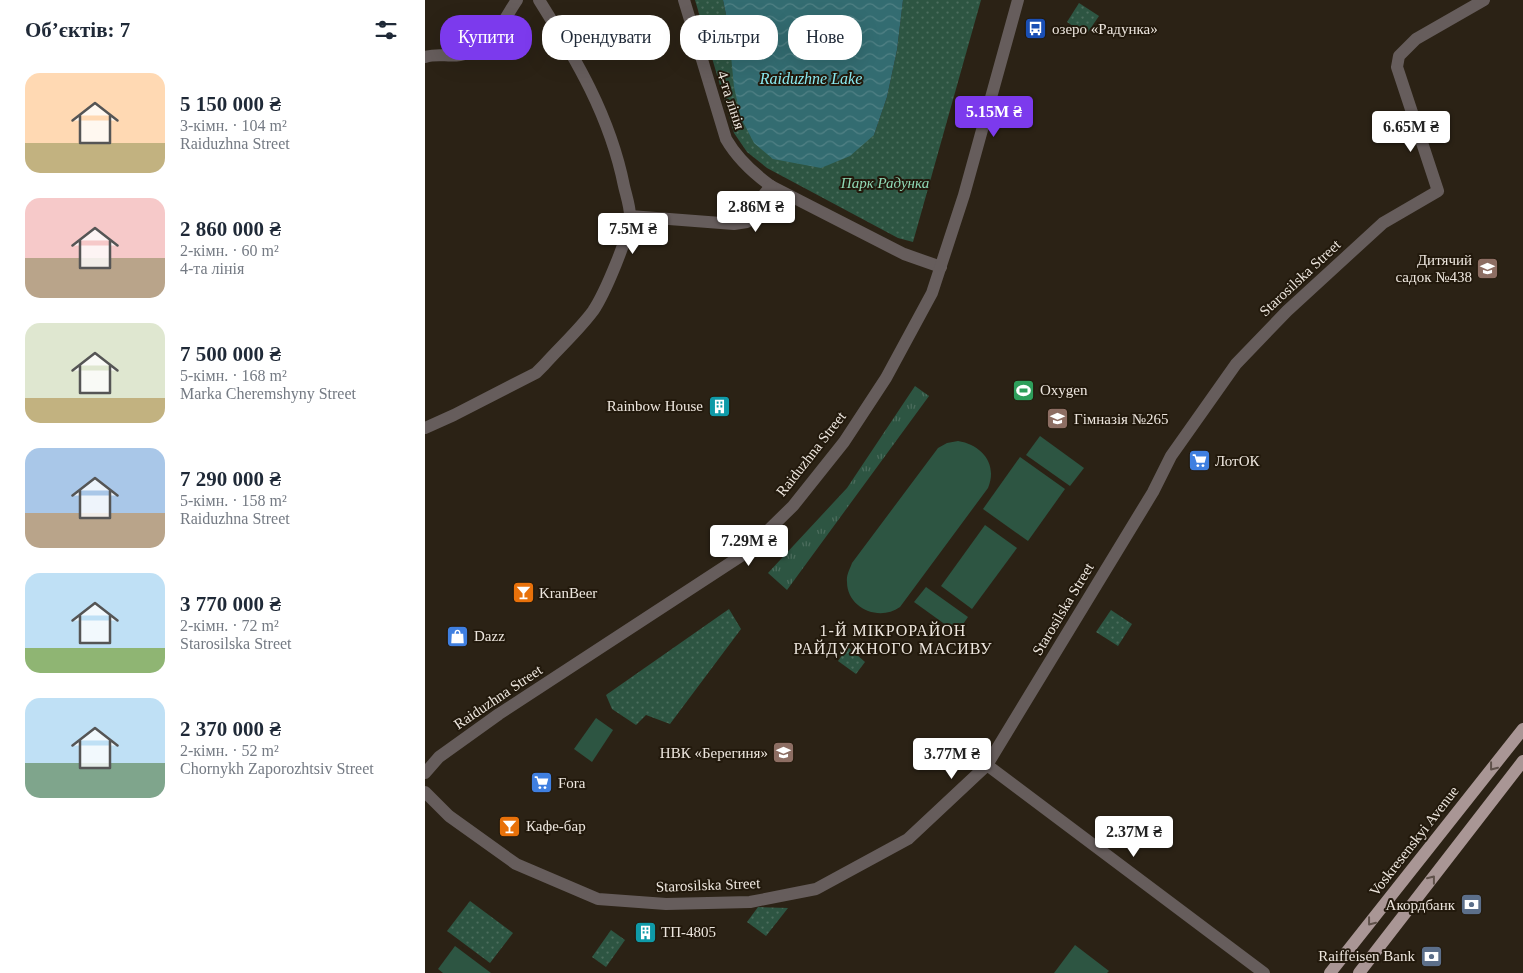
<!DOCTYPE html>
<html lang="uk">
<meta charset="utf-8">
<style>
:root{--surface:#fff;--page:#f2f2f3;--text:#1f2937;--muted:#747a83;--accent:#7c3aed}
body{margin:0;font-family:Georgia,serif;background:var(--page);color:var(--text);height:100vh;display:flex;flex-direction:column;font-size:19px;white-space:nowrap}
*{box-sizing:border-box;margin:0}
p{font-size:16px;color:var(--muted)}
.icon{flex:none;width:28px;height:28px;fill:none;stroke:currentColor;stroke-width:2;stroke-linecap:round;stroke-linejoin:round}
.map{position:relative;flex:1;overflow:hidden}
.drawer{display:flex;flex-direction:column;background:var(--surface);width:425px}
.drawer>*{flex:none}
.guide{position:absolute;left:15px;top:15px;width:475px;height:45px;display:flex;gap:10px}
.price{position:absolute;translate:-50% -42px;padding:0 11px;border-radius:5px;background:#fff;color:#222;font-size:16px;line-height:32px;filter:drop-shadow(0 1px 2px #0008)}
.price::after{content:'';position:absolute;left:50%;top:30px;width:15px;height:11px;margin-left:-8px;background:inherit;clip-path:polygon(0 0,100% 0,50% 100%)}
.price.active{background:var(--accent);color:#fff}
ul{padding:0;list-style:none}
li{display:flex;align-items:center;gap:15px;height:125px;padding:0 25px}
li span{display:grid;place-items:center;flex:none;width:140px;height:100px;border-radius:15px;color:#555}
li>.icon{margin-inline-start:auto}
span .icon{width:60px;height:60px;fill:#fffc;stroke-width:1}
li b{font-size:21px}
h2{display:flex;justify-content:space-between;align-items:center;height:60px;padding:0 25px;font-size:21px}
.tag{padding:0 18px;border-radius:20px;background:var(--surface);box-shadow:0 5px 20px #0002;font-size:18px;line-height:45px}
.tag.active{background:var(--accent);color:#fff}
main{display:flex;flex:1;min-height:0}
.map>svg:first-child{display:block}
.grass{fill:url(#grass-tufts)}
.park{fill:url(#park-dots)}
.pitch{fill:#2d5542}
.water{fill:url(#water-waves)}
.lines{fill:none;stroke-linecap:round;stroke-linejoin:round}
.minor{stroke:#665d5c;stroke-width:12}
.major{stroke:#a99695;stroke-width:12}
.oneway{stroke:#5f514a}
.labels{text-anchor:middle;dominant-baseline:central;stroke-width:4;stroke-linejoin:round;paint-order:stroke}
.poi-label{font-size:15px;fill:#ede6de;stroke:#22190c;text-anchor:start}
.street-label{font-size:15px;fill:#ede6de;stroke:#22190c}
.park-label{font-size:15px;font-style:italic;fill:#90dab6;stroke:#22190c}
.water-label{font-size:16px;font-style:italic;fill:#8beaf1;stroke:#22190c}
.neighbourhood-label{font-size:16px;letter-spacing:1px;fill:#ede6de;stroke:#22190c}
</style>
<main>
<section class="drawer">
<h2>Об’єктів: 7<svg class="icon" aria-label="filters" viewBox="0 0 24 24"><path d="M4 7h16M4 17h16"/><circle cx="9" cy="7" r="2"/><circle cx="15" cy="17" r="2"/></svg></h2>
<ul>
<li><span style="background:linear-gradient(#ffd9b3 70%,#c2b280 0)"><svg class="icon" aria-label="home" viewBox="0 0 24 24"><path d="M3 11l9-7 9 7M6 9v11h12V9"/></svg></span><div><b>5 150 000 ₴</b><p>3-кімн. · 104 m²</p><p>Raiduzhna Street</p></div></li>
<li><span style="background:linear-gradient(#f6c9c9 60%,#b9a48a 0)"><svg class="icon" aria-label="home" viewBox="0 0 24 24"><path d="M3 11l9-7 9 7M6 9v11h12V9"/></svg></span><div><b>2 860 000 ₴</b><p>2-кімн. · 60 m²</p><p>4-та лінія</p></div></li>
<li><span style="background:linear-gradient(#dfe7d0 75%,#c2b280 0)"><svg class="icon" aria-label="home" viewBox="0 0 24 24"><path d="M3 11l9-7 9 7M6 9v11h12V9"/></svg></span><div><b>7 500 000 ₴</b><p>5-кімн. · 168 m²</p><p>Marka Cheremshyny Street</p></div></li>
<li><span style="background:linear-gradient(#a9c7e8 65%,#b9a48a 0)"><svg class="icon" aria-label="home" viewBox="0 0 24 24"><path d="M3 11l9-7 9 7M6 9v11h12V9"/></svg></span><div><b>7 290 000 ₴</b><p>5-кімн. · 158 m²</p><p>Raiduzhna Street</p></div></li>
<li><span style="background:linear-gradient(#bfe0f5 75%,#8fb573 0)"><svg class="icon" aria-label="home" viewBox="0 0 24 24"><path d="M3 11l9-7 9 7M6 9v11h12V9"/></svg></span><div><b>3 770 000 ₴</b><p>2-кімн. · 72 m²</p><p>Starosilska Street</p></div></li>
<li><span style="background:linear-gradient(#bfe0f5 65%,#7fa58c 0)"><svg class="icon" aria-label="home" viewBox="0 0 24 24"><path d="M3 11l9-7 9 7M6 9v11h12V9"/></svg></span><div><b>2 370 000 ₴</b><p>2-кімн. · 52 m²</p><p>Chornykh Zaporozhtsiv Street</p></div></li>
</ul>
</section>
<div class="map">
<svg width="1098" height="973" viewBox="0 0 1098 973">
<defs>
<pattern id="grass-tufts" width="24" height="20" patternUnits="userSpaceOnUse" patternTransform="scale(1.25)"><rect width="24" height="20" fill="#2d5542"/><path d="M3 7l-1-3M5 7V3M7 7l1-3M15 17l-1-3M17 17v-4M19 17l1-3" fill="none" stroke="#4c6d5d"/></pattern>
<pattern id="park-dots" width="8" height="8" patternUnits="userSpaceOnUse" patternTransform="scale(1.25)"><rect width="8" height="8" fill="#2d5542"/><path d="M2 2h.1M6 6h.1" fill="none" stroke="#4c6d5d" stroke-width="1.8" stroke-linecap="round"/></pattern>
<pattern id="water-waves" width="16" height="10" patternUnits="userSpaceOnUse" patternTransform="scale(1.25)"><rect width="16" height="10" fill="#336c71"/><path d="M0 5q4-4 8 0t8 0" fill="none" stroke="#518185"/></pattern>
</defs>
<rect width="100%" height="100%" fill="#2b2215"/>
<path class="grass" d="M490 386 504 396 362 590 343 573 422 488Z"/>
<g class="park">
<path d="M270 0H298L303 24 449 135 462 97 472 50 478 0H556L488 242 473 238 342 168 322 152 309 133Z"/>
<path d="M654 3 674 16 661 35 642 22Z"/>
<path d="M304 609 316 629 245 724 221 715 211 725 187 709 181 695Z"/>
<path d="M686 610 707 624 693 646 671 632Z"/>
<path d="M423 647 440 662 431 674 413 661Z"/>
<path d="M45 901 88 933 65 963 22 931Z"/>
<path d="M333 907 363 908 341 936 322 922Z"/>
<path d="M186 930 200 940 181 967 167 957Z"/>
</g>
<g class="pitch">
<path d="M615 436 659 468 645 486 601 455Z"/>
<path d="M533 441C557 445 573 464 563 488L475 607C454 622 422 608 422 582 421 575 425 569 427 563L513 448 522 443Z"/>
<path d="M595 457 640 489 603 541 558 509Z"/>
<path d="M560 525 592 548 547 609 516 586Z"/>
<path d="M501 587 543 617 532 633 489 602Z"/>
<path d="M171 718 188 730 167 762 149 749Z"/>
<path d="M650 945 684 971 682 973H629Z"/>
<path d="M30 946 66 973H18L13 969Z"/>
</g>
<path class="water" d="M298 0H478L472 50 462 97 449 135 425 156 396 168 348 159 329 143 316 118 309 87 303 24Z"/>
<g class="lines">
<g class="minor">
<path d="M259 0 301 139C312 158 328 173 346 186L479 254 516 267"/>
<path d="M0 57C12 53 23 57 35 55 68 50 76 23 92 0"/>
<path d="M205 216 309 224 322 222 329 215 332 203 346 186"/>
<path d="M0 428 29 415 111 373 119 365C135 347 154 330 168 311 179 295 205 235 205 216 205 206 201 195 199 186 185 116 151 59 114 0"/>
<path d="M562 765C654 835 747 903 839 973"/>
<path d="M0 773 14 757 74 714 319 554 368 506 419 442 461 378 507 293 539 195 593 0"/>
<path d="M0 792 24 816 91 864 173 899 241 904 325 902 391 889 483 839 562 765 728 492 746 456 811 364 862 311 958 223 1013 191 972 67 974 56 991 39 1059 0"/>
</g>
<g class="major">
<path d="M905 973 1098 729"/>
<path d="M934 973 1098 761"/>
</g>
</g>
<defs><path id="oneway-chevron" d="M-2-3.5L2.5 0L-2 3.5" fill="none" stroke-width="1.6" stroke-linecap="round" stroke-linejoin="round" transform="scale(1.25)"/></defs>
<g class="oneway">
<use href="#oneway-chevron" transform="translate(1068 767) rotate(128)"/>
<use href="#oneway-chevron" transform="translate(1007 879) rotate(-52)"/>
<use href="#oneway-chevron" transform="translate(946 922) rotate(128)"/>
</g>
<defs>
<symbol id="bus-square" viewBox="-11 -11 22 22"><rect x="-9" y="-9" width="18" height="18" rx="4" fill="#1a4fb4" stroke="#22190c"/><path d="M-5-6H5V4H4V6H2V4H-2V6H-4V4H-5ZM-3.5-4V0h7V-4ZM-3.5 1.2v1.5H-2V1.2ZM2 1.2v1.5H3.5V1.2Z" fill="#fff"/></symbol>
<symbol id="school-square" viewBox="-11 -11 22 22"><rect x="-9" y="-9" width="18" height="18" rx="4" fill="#8d6e63" stroke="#22190c"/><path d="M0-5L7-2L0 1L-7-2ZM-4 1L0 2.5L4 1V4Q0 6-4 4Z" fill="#fff"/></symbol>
<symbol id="stadium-square" viewBox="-11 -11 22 22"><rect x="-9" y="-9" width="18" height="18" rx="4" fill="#2e9e5b" stroke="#22190c"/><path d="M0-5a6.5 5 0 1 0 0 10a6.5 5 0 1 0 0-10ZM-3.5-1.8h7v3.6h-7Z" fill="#fff"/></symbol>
<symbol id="building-square" viewBox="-11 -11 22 22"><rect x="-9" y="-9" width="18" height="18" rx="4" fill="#0f9aa8" stroke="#22190c"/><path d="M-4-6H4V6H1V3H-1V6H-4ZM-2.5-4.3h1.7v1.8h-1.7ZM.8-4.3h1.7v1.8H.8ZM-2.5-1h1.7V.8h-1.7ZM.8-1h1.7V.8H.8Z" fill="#fff"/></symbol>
<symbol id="supermarket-square" viewBox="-11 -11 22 22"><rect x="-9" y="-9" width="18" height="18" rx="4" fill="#3f7fe0" stroke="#22190c"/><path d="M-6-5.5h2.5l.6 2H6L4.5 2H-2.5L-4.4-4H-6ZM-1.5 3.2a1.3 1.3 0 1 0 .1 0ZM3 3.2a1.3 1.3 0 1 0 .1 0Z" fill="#fff"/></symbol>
<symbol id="bar-square" viewBox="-11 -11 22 22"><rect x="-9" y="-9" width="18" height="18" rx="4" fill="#e8710a" stroke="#22190c"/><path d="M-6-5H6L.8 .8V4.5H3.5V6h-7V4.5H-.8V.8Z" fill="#fff"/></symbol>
<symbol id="shop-square" viewBox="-11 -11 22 22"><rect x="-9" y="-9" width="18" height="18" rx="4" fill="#3f7fe0" stroke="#22190c"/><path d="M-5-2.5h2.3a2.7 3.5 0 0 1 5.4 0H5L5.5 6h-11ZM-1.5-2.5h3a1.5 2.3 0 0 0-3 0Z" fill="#fff"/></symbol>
<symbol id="bank-square" viewBox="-11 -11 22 22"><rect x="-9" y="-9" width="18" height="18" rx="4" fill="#5c6f8a" stroke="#22190c"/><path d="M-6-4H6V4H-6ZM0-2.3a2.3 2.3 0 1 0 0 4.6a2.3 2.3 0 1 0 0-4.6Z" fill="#fff"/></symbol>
</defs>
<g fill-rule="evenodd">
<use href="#bus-square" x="598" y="16" width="25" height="25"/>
<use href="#school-square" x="1050" y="256" width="25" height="25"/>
<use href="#stadium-square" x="586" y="378" width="25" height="25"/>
<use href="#building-square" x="282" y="394" width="25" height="25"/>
<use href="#school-square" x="620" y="406" width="25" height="25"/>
<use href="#supermarket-square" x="762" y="448" width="25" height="25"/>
<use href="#bar-square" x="86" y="580" width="25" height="25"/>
<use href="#shop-square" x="20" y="624" width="25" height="25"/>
<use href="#school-square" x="346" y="740" width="25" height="25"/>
<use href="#supermarket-square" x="104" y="770" width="25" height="25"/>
<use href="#bar-square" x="72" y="814" width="25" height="25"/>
<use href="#bank-square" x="1034" y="892" width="25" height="25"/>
<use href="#building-square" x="208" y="920" width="25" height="25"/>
<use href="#bank-square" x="994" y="944" width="25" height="25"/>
</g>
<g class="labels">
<g class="poi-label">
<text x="627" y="29">озеро «Радунка»</text>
<text x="1047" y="260" text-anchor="end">Дитячий<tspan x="1047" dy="17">садок №438</tspan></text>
<text x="615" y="390">Oxygen</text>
<text x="278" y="406" text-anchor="end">Rainbow House</text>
<text x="649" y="419">Гімназія №265</text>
<text x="790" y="461">ЛотОК</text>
<text x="114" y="593">KranBeer</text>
<text x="49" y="636">Dazz</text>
<text x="343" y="753" text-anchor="end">НВК «Берегиня»</text>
<text x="133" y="783">Fora</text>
<text x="101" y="826">Кафе-бар</text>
<text x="1030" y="905" text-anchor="end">Акордбанк</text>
<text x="236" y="932">ТП-4805</text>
<text x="990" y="956" text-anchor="end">Raiffeisen Bank</text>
</g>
<g class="street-label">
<text transform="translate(306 100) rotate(72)">4-та лінія</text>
<text transform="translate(875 278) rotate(-43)">Starosilska Street</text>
<text transform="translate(386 454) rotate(-52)">Raiduzhna Street</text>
<text transform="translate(638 609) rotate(-59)">Starosilska Street</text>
<text transform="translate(73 697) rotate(-34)">Raiduzhna Street</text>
<text transform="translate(989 841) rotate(-52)">Voskresenskyi Avenue</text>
<text transform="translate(283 885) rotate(-2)">Starosilska Street</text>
</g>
<g class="park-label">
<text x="460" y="183">Парк Радунка</text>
</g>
<g class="water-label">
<text x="386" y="78">Raiduzhne Lake</text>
</g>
<g class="neighbourhood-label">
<text x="468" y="630">1-Й МІКРОРАЙОН<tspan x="468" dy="18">РАЙДУЖНОГО МАСИВУ</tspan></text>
</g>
</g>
</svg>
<b class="price active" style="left:569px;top:138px">5.15M ₴</b>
<b class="price" style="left:986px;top:153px">6.65M ₴</b>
<b class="price" style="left:331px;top:233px">2.86M ₴</b>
<b class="price" style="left:208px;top:255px">7.5M ₴</b>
<b class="price" style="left:324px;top:567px">7.29M ₴</b>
<b class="price" style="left:527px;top:780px">3.77M ₴</b>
<b class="price" style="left:709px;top:858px">2.37M ₴</b>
<div class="guide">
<a class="tag active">Купити</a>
<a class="tag">Орендувати</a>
<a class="tag">Фільтри</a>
<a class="tag">Нове</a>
</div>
</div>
</main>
